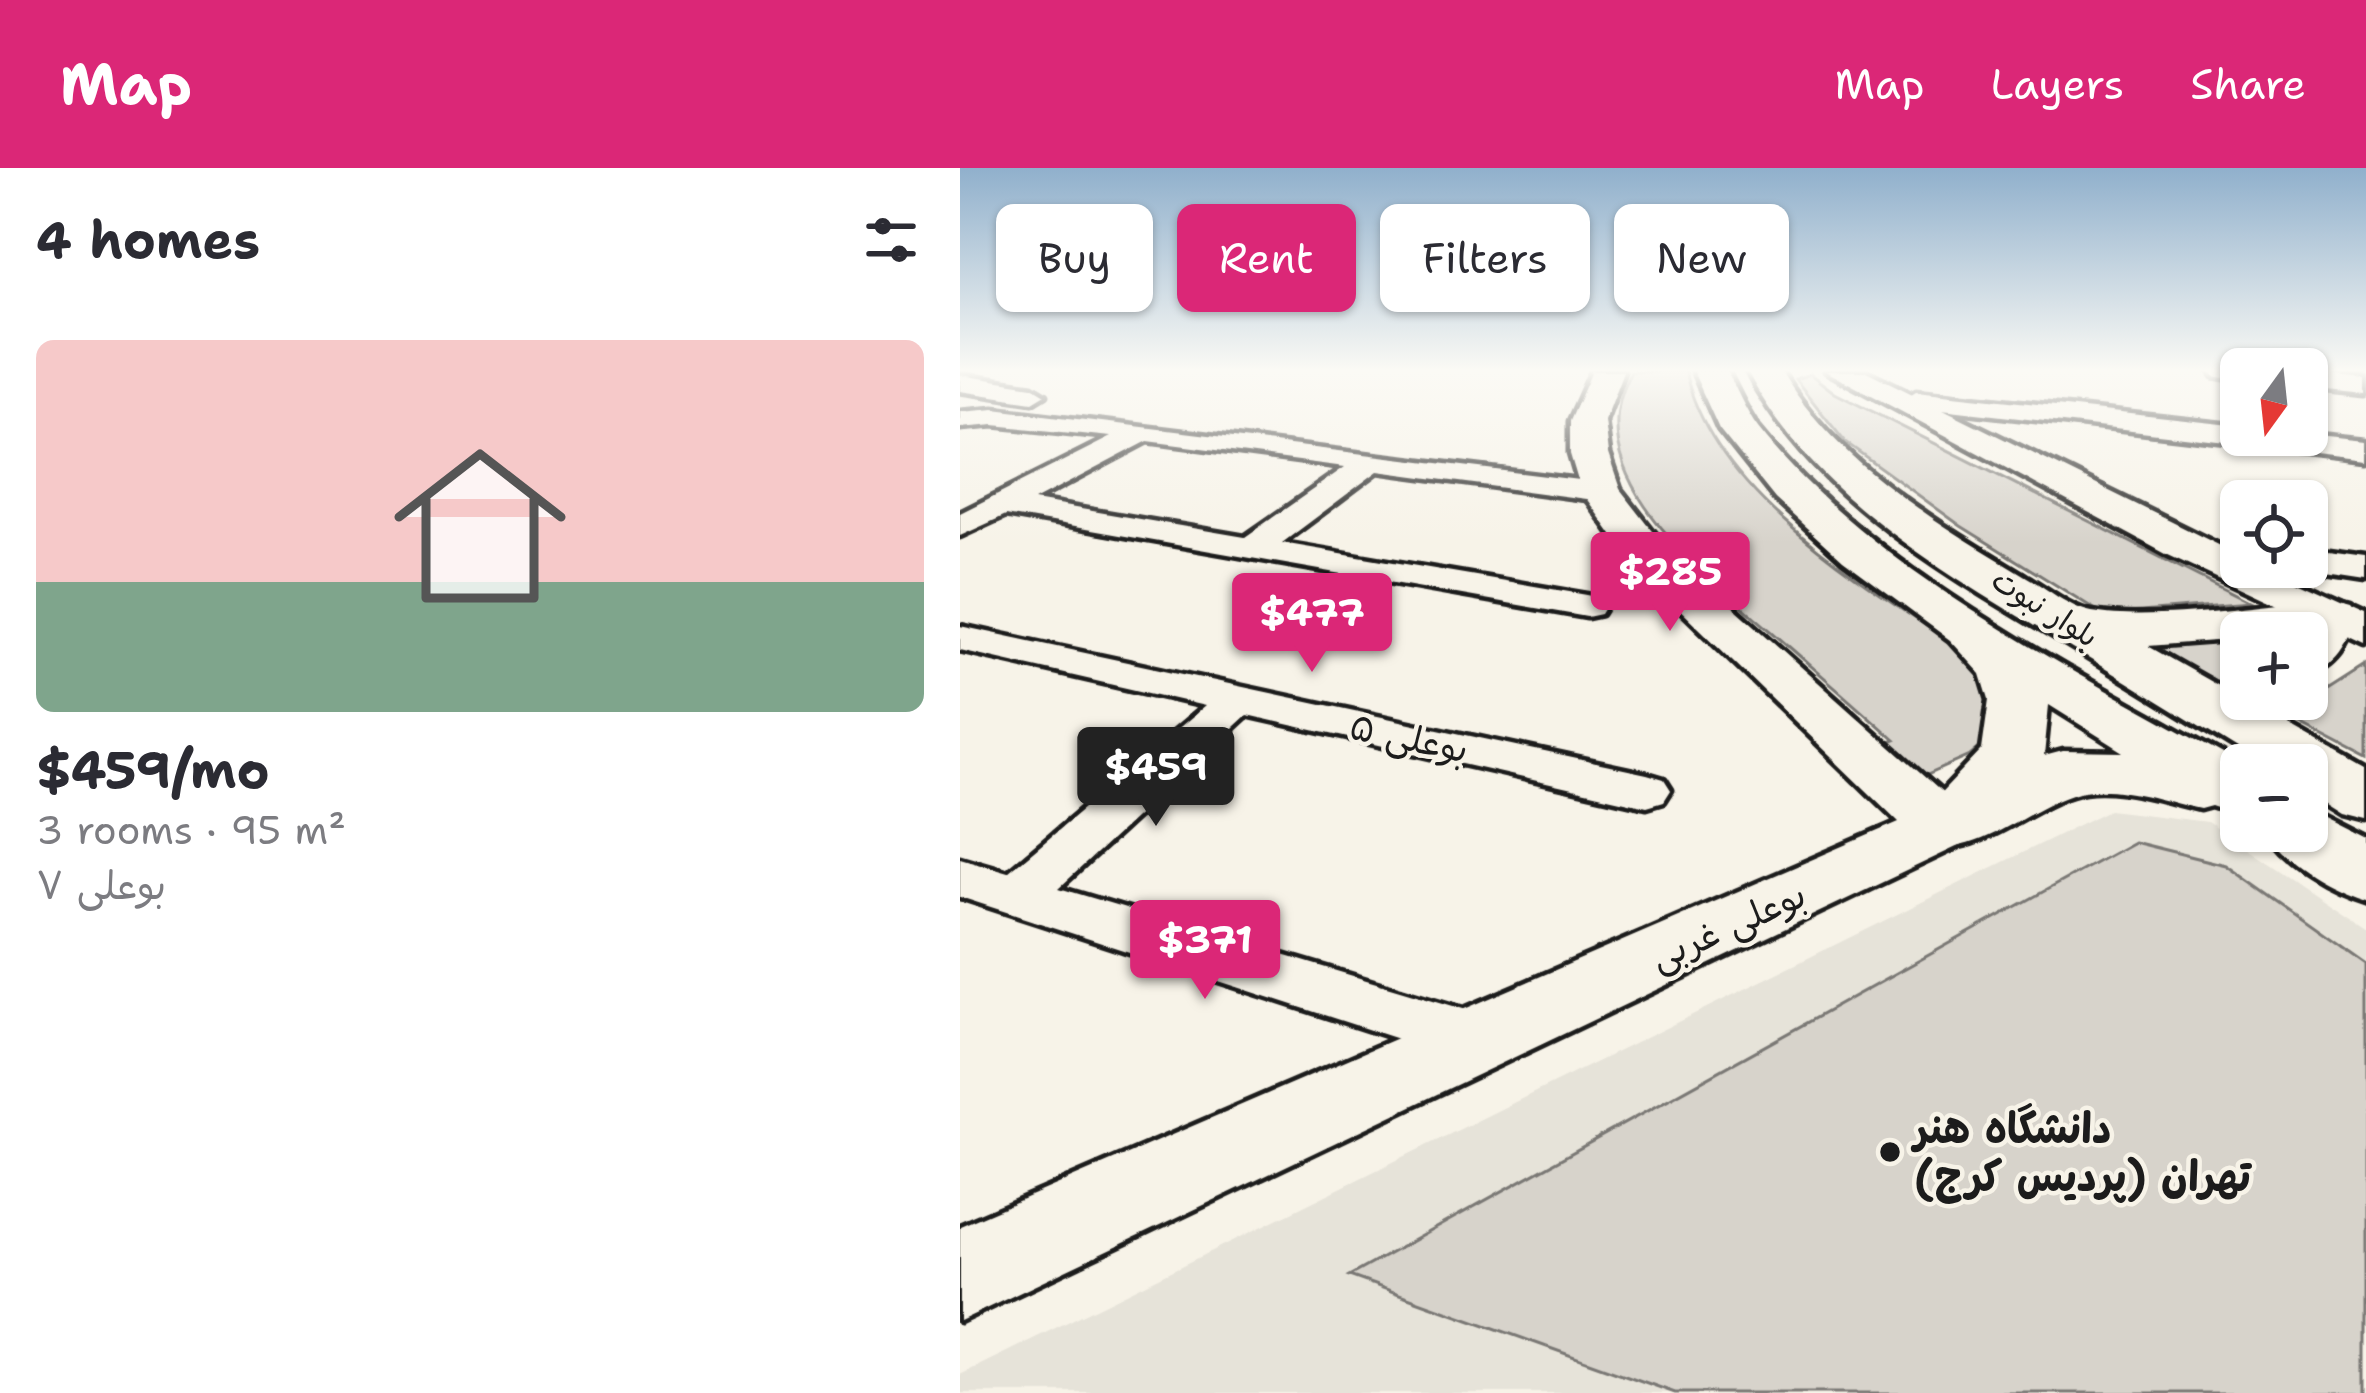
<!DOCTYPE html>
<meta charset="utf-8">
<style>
:root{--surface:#fff;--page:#f7f7f7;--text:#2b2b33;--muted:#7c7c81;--accent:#db2777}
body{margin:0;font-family:"Shantell Sans","Playpen Sans Arabic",sans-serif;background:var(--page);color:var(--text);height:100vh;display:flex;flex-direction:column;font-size:45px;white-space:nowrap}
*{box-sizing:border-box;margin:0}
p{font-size:39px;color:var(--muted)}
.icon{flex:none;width:66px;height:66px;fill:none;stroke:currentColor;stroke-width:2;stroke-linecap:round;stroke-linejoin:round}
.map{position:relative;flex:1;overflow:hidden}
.drawer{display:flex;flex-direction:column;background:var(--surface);width:960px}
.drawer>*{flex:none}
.top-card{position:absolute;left:36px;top:36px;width:1140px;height:108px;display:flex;gap:24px}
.needle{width:78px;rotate:195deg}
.controls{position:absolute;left:1260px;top:180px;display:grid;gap:24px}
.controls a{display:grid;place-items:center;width:108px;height:108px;border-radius:18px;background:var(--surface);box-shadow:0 3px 9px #0004;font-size:60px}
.price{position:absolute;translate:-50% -102px;padding:0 27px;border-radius:12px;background:var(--accent);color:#fff;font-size:39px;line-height:78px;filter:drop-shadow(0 3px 6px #0008)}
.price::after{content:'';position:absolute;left:50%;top:72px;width:36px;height:27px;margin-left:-18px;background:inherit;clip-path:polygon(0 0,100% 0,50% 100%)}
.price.on{background:#222;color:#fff}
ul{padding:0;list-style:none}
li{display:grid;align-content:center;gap:24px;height:636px;padding:0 36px}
li span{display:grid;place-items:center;height:372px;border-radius:18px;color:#555}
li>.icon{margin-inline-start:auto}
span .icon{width:216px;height:216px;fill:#fffc;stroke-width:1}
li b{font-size:51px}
h2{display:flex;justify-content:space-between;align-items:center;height:144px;padding:0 36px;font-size:51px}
.chip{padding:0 42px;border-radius:18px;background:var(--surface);box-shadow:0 3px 9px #0004;font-size:42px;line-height:108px}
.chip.on{background:var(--accent);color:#fff}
header{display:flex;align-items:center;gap:72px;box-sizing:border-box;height:168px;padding:0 60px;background:var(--accent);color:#fff}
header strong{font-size:57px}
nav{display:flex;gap:66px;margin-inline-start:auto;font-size:42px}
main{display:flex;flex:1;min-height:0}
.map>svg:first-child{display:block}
.built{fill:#e6e3d9}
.green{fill:#d7d3cb;stroke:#7a7874;stroke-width:3}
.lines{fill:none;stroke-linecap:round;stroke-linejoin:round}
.minor-casing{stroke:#1c1c1c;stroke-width:9}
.tertiary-casing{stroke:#1c1c1c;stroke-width:9}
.primary-casing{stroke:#1c1c1c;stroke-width:9}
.minor{fill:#f7f3e8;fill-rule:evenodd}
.tertiary{fill:#f7f3e8;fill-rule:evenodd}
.primary{fill:#f7f3e8;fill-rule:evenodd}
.poi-dot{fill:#1c1c1c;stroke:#f7f3e8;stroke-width:4.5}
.labels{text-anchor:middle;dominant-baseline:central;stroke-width:9;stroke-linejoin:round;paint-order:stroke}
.far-street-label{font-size:30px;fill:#1c1c1c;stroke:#f7f3e8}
.street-label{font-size:36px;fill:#1c1c1c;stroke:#f7f3e8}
.near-poi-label{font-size:42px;font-weight:bold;fill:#1c1c1c;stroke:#f7f3e8;text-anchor:start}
</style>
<header>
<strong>Map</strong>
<nav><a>Map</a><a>Layers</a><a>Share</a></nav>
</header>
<main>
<section class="drawer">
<h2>4 homes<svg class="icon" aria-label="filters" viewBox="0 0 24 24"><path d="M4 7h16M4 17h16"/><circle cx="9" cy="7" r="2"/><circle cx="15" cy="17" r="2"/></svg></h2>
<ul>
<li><span style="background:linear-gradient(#f6c9c9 65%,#7fa58c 0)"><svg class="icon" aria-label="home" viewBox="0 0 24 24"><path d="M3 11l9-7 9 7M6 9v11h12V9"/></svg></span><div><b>$459/mo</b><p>3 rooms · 95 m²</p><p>بوعلی ۷</p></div></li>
</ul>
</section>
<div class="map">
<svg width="1406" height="1225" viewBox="0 0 1406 1225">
<rect width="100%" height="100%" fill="#f7f3e8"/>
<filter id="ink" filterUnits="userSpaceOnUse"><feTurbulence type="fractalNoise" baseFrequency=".00833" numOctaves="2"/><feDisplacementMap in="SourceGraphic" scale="24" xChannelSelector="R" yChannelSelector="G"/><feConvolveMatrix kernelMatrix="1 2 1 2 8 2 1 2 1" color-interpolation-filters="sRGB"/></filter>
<g filter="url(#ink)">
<path class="built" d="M1149 642 1247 654 1406 760V1225H0V1207Z"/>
<g class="green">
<path d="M671 203H725C755 336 924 427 1028 499L1036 566 1010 588 958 611 916 579 935 572C894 535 852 499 811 463 743 404 611 305 671 203Z"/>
<path d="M850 206 875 225 1291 435 1144 447 1001 358 885 274 835 211Z"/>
<path d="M1281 473V497L1253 516 1190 478Z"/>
<path d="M1406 498V591L1326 549Z"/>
<path d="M1173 674 1266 697 1406 796V1225H715L389 1108Z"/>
</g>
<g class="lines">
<defs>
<g id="minor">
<path d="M1251 203H1281V213L1254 208Z"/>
<path d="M1347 204 1406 210V226L1347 220Z"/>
<path d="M0 207 73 218 86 226 73 234 0 223Z"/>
<path d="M956 223 1281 258V267L1347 266 1406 272V290L947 237 943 231Z"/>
<path d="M34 241 652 316 657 323 652 330 641 333 418 303 322 375 627 427 641 430 646 438 641 446 627 449 46 347 0 368V345L151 269 34 257 0 260V244ZM188 273 385 299 285 369 74 333Z"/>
<path d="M1347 381 1406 389V411L1334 400 1347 399Z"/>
<path d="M0 458 687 606 704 611 711 622 704 633 687 638 287 547 99 720 540 852 549 871 540 890 518 897 0 729V690L48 704 245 538 0 482Z"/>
</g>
<g id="tertiary">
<path d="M632 203H663L644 253 648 286 660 321 703 376 1005 645 1015 660 1005 675 0 1153V1058L939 654 671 394 621 323 610 286V253Z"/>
<path d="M866 203H906L1281 388V399H1305L1406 445V479L1206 386Z"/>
</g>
<g id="primary">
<path d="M733 203H767C777 222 786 244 798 260 911 403 1124 509 1281 597V648L1251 638 1240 641C1202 633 1150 613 1112 626 1060 643 1015 693 958 677L948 660 958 643 969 638 1022 582 1029 532 1021 506 990 472 883 393 815 331 759 261ZM1089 537 1164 584 1103 583 1084 588Z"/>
<path d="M787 203H821C877 296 976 354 1067 409 1086 420 1110 440 1132 444 1194 455 1305 437 1372 432L1391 437 1399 448C1389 477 1378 500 1347 508V465H1281V471L1188 478 1406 602V653L1382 647 1347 625V597H1302C1239 558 1176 519 1113 481 992 408 854 333 787 203Z"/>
<path d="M1347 641 1406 671V731C1370 720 1325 696 1305 663H1347Z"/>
</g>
</defs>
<use href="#minor" class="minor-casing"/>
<use href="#tertiary" class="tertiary-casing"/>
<use href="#primary" class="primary-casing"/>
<use href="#minor" class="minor"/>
<use href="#tertiary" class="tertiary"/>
<use href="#primary" class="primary"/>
</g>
</g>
<linearGradient id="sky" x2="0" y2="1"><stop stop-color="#90b0cc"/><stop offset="0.54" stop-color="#fbfaf5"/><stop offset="1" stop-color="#fbfaf5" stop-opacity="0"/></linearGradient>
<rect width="1406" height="375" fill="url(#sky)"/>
<circle class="poi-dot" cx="930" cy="984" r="12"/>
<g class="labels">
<g class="far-street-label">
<text transform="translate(1085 440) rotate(32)">بلوار نبوت</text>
</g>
<g class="street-label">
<text transform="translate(449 570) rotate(12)">بوعلی ۵</text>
<text transform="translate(768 758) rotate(-24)">بوعلی غربی</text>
</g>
<g class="near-poi-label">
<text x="954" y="960">دانشگاه هنر<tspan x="954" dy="48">تهران (پردیس کرج)</tspan></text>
</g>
</g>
</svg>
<div class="controls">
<a><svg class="needle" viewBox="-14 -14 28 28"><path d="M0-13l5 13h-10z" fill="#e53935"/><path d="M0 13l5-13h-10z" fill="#7c7c81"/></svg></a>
<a><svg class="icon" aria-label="locate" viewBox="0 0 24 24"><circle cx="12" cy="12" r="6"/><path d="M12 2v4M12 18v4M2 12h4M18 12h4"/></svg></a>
<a>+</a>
<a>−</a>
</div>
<b class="price" style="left:710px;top:466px">$285</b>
<b class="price" style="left:352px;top:507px">$477</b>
<b class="price on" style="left:196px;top:661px">$459</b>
<b class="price" style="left:245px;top:834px">$371</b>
<div class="top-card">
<a class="chip">Buy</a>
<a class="chip on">Rent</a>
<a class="chip">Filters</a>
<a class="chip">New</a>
</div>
</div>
</main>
